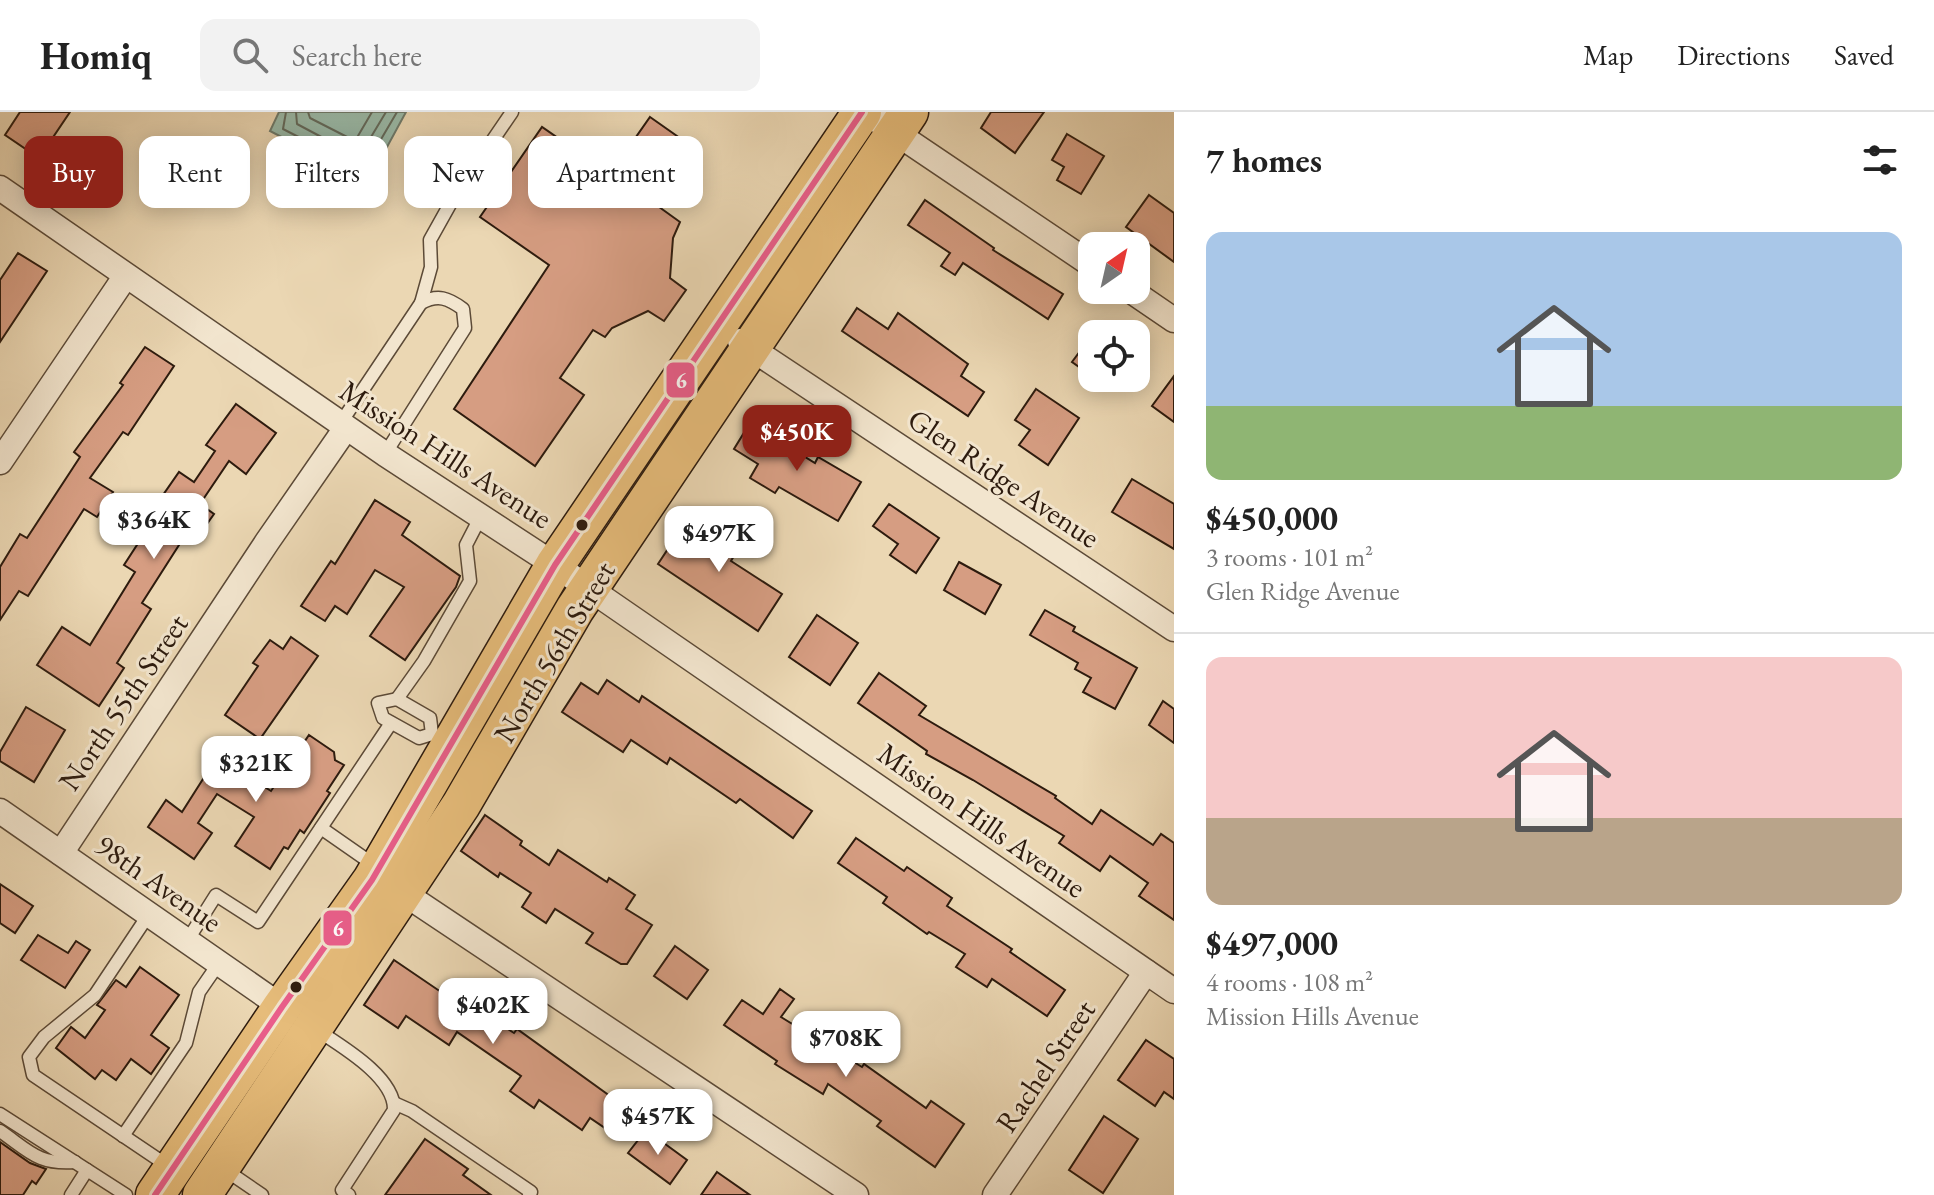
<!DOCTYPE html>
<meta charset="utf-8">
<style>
:root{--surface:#fff;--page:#f2f2f2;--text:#222;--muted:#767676;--line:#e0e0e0;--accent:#8f2418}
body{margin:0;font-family:"EB Garamond",serif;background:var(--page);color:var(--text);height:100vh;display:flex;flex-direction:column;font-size:30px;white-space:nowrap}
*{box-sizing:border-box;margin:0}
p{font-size:26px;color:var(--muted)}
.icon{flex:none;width:44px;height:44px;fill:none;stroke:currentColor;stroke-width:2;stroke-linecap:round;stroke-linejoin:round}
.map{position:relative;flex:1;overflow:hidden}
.drawer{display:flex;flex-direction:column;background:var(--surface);width:760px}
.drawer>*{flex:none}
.guide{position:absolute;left:24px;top:24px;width:760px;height:72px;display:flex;gap:16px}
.needle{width:52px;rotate:34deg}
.fabs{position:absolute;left:1078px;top:120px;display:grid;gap:16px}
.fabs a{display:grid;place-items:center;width:72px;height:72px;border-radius:16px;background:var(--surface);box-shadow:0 4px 20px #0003;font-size:40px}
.price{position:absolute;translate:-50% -68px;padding:0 18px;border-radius:16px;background:#fff;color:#222;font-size:26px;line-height:52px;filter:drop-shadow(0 2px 4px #0008)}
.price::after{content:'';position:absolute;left:50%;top:48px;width:24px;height:18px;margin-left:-12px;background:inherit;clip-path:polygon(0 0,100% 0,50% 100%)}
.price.active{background:var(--accent);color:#fff}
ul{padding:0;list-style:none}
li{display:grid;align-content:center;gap:16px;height:424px;padding:0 32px}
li+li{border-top:2px solid var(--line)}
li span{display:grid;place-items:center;height:248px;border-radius:16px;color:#555}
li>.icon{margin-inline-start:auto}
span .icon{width:144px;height:144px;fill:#fffc;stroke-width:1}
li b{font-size:34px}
h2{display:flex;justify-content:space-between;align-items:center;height:96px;padding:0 32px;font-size:34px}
.tag{padding:0 28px;border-radius:16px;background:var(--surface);box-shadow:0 4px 20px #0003;font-size:28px;line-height:72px}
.tag.active{background:var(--accent);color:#fff}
header{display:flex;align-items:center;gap:48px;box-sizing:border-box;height:112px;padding:0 40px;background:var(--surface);border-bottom:2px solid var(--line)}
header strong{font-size:38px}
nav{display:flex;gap:44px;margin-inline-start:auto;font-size:28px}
.search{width:560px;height:72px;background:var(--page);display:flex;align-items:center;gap:20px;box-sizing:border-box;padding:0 28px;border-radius:16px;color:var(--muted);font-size:30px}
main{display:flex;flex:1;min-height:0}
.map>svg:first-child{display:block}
.water{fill:#99baa9;stroke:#6e7a6b;stroke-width:2}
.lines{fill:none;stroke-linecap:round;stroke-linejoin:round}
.shore{stroke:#636a5c;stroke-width:2}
.building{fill:#d69d82;stroke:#2d1b0e;stroke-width:2}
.lane-casing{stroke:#5c4a37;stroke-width:15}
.street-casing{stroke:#5c4a37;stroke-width:27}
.primary-casing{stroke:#2d1b0e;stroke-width:41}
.lane{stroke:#f2e5ce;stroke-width:12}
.street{stroke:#f2e5ce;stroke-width:24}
.primary{stroke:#e6bc7a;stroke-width:38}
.bus-1-casing{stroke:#f2e5ce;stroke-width:12}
.bus-1{stroke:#ea5e8b;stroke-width:6}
.bus-dot{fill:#2d1b0e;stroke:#f2e5ce;stroke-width:3}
.labels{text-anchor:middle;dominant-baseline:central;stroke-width:6;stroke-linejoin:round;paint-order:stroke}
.street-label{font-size:30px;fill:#2d1b0e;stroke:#f2e5ce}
.line-badge{stroke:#f2e5ce;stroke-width:3}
.badge-label{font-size:22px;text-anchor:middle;font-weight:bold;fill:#fff}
</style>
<header>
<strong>Homiq</strong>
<div class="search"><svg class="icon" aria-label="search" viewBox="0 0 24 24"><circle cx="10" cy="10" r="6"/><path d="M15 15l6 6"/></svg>Search here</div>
<nav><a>Map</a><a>Directions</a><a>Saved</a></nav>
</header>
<main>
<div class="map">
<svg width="1174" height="1083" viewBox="0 0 1174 1083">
<rect width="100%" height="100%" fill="#ebd7b3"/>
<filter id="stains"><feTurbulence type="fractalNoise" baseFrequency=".0025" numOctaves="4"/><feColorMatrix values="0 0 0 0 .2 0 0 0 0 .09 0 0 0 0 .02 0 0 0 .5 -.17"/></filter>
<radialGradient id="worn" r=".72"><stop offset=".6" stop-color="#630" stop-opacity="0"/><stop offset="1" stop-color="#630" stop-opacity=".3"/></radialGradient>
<path class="water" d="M279 0H406L368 70 270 19Z"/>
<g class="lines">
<g class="shore">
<path d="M286 0 283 17 363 58 397 0"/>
<path d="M296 0 297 12 359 45 386 0"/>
<path d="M308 0 310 6 355 29 372 0"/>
</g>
</g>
<g class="building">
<path d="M20 0H70L39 46 5 23Z"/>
<path d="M991 0H1044L1015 41 981 16Z"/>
<path d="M650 5 694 36 655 92 680 110 673 126 670 166 686 178 664 209 648 199 612 216 605 225 593 218 560 266 584 283 535 354 454 297 549 153 480 105 542 15 610 62Z"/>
<path d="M1067 22 1104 44 1081 82 1057 68 1064 55 1052 48Z"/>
<path d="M1149 83 1174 101V150L1126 115Z"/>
<path d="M925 88 994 136 993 138 1063 182 1048 207 963 151 955 163 941 154 950 141 908 113Z"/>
<path d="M18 141 47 159 0 230V168Z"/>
<path d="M857 196 888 217 898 201 968 252 961 264 984 280 968 304 842 219Z"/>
<path d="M1092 223V264L1072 250Z"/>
<path d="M145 235 174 254 128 323 123 320 90 366 113 380 97 405 84 397 28 484 19 479 0 508V455L20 422 27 426 80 345 74 340 123 273 120 271Z"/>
<path d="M1174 264V310L1152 294Z"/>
<path d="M1036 277 1079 306 1048 353 1019 333 1030 318 1015 308Z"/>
<path d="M236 292 276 321 246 362 229 349 200 392 214 402 197 426 188 419 142 491 151 497 117 551 124 556 99 594 37 553 62 515 90 533 135 460 124 453 159 399 154 396 179 360 194 370 215 339 206 333Z"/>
<path d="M750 311 815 351 818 345 861 370 838 409 779 375 775 381 750 366 758 352 734 337Z"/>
<path d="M1132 367 1174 392V437L1112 400Z"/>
<path d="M375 388 410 410 402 423 460 464 456 475 405 548 370 524 404 475 375 458 347 502 335 494 325 509 301 494 331 449 335 452Z"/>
<path d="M889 392 939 426 916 461 890 443 898 432 873 414Z"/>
<path d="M689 405 738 437 731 449 782 482 758 519 658 452Z"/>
<path d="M959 450 1001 473 985 502 944 478Z"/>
<path d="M1045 498 1075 515 1073 519 1137 556 1115 597 1083 580 1091 566 1075 557 1078 551 1030 523Z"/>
<path d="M817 503 858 531 830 573 789 545Z"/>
<path d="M291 525 318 544 260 627 225 603 258 554 253 551 270 528 283 537Z"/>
<path d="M879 561 926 594 919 603 1056 684 1055 686 1092 712 1101 698 1153 733 1161 722 1174 731V808L1139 784 1148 771 1110 744 1100 759 1059 731 1064 724 973 668 926 642 927 639 858 591Z"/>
<path d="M607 568 639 590 642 584 812 699 793 726 740 687 736 691 670 646 667 652 631 628 623 640 562 600 581 571 598 582Z"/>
<path d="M1163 589 1174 597V631L1149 613Z"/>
<path d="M26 595 65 618 34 670 0 649V640Z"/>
<path d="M309 623 334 640 335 648 344 653 327 679 330 681 304 721 300 718 288 737 284 735 270 757 235 734 254 705 217 682 198 711 212 721 194 747 148 715 166 688 182 700 217 645 271 679Z"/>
<path d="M485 703 522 729 520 733 549 753 558 738 607 770 609 766 635 783 626 797 652 813 627 852H621L586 831 593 821 555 797 546 811 522 795 531 781 500 761 498 765 461 739Z"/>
<path d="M856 726 904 759 907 755 952 786 947 794 1012 837 1010 840 1065 878 1047 904 992 867 987 875 956 855 965 842 929 820 927 822 883 791 887 785 838 751Z"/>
<path d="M0 772 33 794 15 821 0 811Z"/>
<path d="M38 823 68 841 76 829 90 838 65 876 21 848Z"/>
<path d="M675 834 708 858 687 887 654 864Z"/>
<path d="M394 848 441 880 444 876 514 921 517 917 621 992 605 1016 590 1006 582 1018 539 988 534 996 510 979 521 964 457 920 449 933 406 904 398 916 364 893Z"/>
<path d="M140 855 179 883 151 923 169 936 151 962 131 947 116 968 102 958 95 967 56 936 71 915 85 926 105 898 97 893 116 868 126 875Z"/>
<path d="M780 877 794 887 781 905 862 955 864 952 926 996 931 989 964 1012 935 1055 877 1014 881 1009 828 972 823 982 775 952 777 949 724 913 742 888 763 902Z"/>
<path d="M1146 928 1174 947V987L1164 980 1155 994 1118 968Z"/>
<path d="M1104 1004 1138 1027 1103 1081 1069 1058Z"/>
<path d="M646 1018 687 1048 670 1072 628 1041Z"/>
<path d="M425 1027 468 1057 463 1063 491 1083H385Z"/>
<path d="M0 1030 30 1051 46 1057 36 1072 32 1069 23 1083H0Z"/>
<path d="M717 1060 750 1083H701Z"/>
</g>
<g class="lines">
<defs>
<g id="lane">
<path d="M421 191 431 155 430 128 454 85 512 0"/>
<path d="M340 312 421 191C438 182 448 186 463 197L465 216 385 342"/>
<path d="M397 587 424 549 470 469 466 433 481 404"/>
<path d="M432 622 430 606 397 587 378 591 383 606 419 626 432 622 448 632"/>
<path d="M321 716 377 755"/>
<path d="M149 802 95 883 44 925 29 945 33 963 168 1054"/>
<path d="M187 829 216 783 258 810 391 611"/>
<path d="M317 918C341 934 395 965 394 998L342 1078 349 1083"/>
<path d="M394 991 412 999 531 1080 529 1083"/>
<path d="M0 1002 126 1083"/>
<path d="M0 1019C29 1039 38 1053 75 1050"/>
<path d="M123 1024 186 931 199 880 219 851"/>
<path d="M224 1057 262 1083"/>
<path d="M71 1083 87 1058"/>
</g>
<g id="street">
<path d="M865 0 1092 153"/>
<path d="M0 76 385 342 555 453 1174 879"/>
<path d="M1130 178 1174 208"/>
<path d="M740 229 1174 517"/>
<path d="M0 350 125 165"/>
<path d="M0 699 282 895"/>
<path d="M61 741 267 430 346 316"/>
<path d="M405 782 856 1083"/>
<path d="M995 1083 1146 860"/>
</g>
<g id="primary">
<path d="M155 1083 282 895 372 768 555 453 862 0"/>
<path d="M202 1083 461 693 575 497 909 0"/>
</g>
</defs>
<use href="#lane" class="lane-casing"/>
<use href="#street" class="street-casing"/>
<use href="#primary" class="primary-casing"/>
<use href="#lane" class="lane"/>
<use href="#street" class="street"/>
<use href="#primary" class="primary"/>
<defs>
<path id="bus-1" d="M155 1083 282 895 372 768 555 453 862 0"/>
</defs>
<use href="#bus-1" class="bus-1-casing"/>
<use href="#bus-1" class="bus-1"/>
</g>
<g class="bus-dot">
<circle cx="582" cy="413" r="7"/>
<circle cx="296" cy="875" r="7"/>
</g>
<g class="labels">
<g class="street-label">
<text transform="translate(446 342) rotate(33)">Mission Hills Avenue</text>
<text transform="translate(1004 366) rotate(34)">Glen Ridge Avenue</text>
<text transform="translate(554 540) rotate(-59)">North 56th Street</text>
<text transform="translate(123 590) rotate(-56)">North 55th Street</text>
<text transform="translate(982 708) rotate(35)">Mission Hills Avenue</text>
<text transform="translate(159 771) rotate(35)">98th Avenue</text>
<text transform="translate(1045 954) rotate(-56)">Rachel Street</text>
</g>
</g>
<g class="line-badge">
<rect x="665" y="249" width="31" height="38" rx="8" fill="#ea5e8b"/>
<rect x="322" y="797" width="31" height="38" rx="8" fill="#ea5e8b"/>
</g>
<g class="badge-label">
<text x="681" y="276">6</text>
<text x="338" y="824">6</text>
</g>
<rect width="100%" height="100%" filter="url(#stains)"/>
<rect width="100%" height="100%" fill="url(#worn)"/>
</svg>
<div class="fabs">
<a><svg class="needle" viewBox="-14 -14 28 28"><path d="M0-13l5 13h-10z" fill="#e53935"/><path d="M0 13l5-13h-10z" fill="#767676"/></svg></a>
<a><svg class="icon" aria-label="locate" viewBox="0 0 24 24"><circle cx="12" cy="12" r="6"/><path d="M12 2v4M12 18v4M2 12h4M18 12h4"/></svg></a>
</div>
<b class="price active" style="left:797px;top:361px">$450K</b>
<b class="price" style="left:154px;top:449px">$364K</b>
<b class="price" style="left:719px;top:462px">$497K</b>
<b class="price" style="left:256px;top:692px">$321K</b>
<b class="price" style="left:493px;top:934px">$402K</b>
<b class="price" style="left:846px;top:967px">$708K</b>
<b class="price" style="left:658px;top:1045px">$457K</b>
<div class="guide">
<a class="tag active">Buy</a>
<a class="tag">Rent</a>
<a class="tag">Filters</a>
<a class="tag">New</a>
<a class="tag">Apartment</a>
</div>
</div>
<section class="drawer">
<h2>7 homes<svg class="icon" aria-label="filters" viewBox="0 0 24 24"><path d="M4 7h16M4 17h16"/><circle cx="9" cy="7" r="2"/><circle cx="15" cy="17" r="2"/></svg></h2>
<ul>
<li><span style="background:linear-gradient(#a9c7e8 70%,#8fb573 0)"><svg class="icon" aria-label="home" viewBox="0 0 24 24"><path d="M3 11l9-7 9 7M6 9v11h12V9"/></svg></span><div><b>$450,000</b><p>3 rooms · 101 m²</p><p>Glen Ridge Avenue</p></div></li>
<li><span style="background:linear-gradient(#f6c9c9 65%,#b9a48a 0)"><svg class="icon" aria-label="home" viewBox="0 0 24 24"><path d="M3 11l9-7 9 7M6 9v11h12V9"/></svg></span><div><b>$497,000</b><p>4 rooms · 108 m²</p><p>Mission Hills Avenue</p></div></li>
</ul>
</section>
</main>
